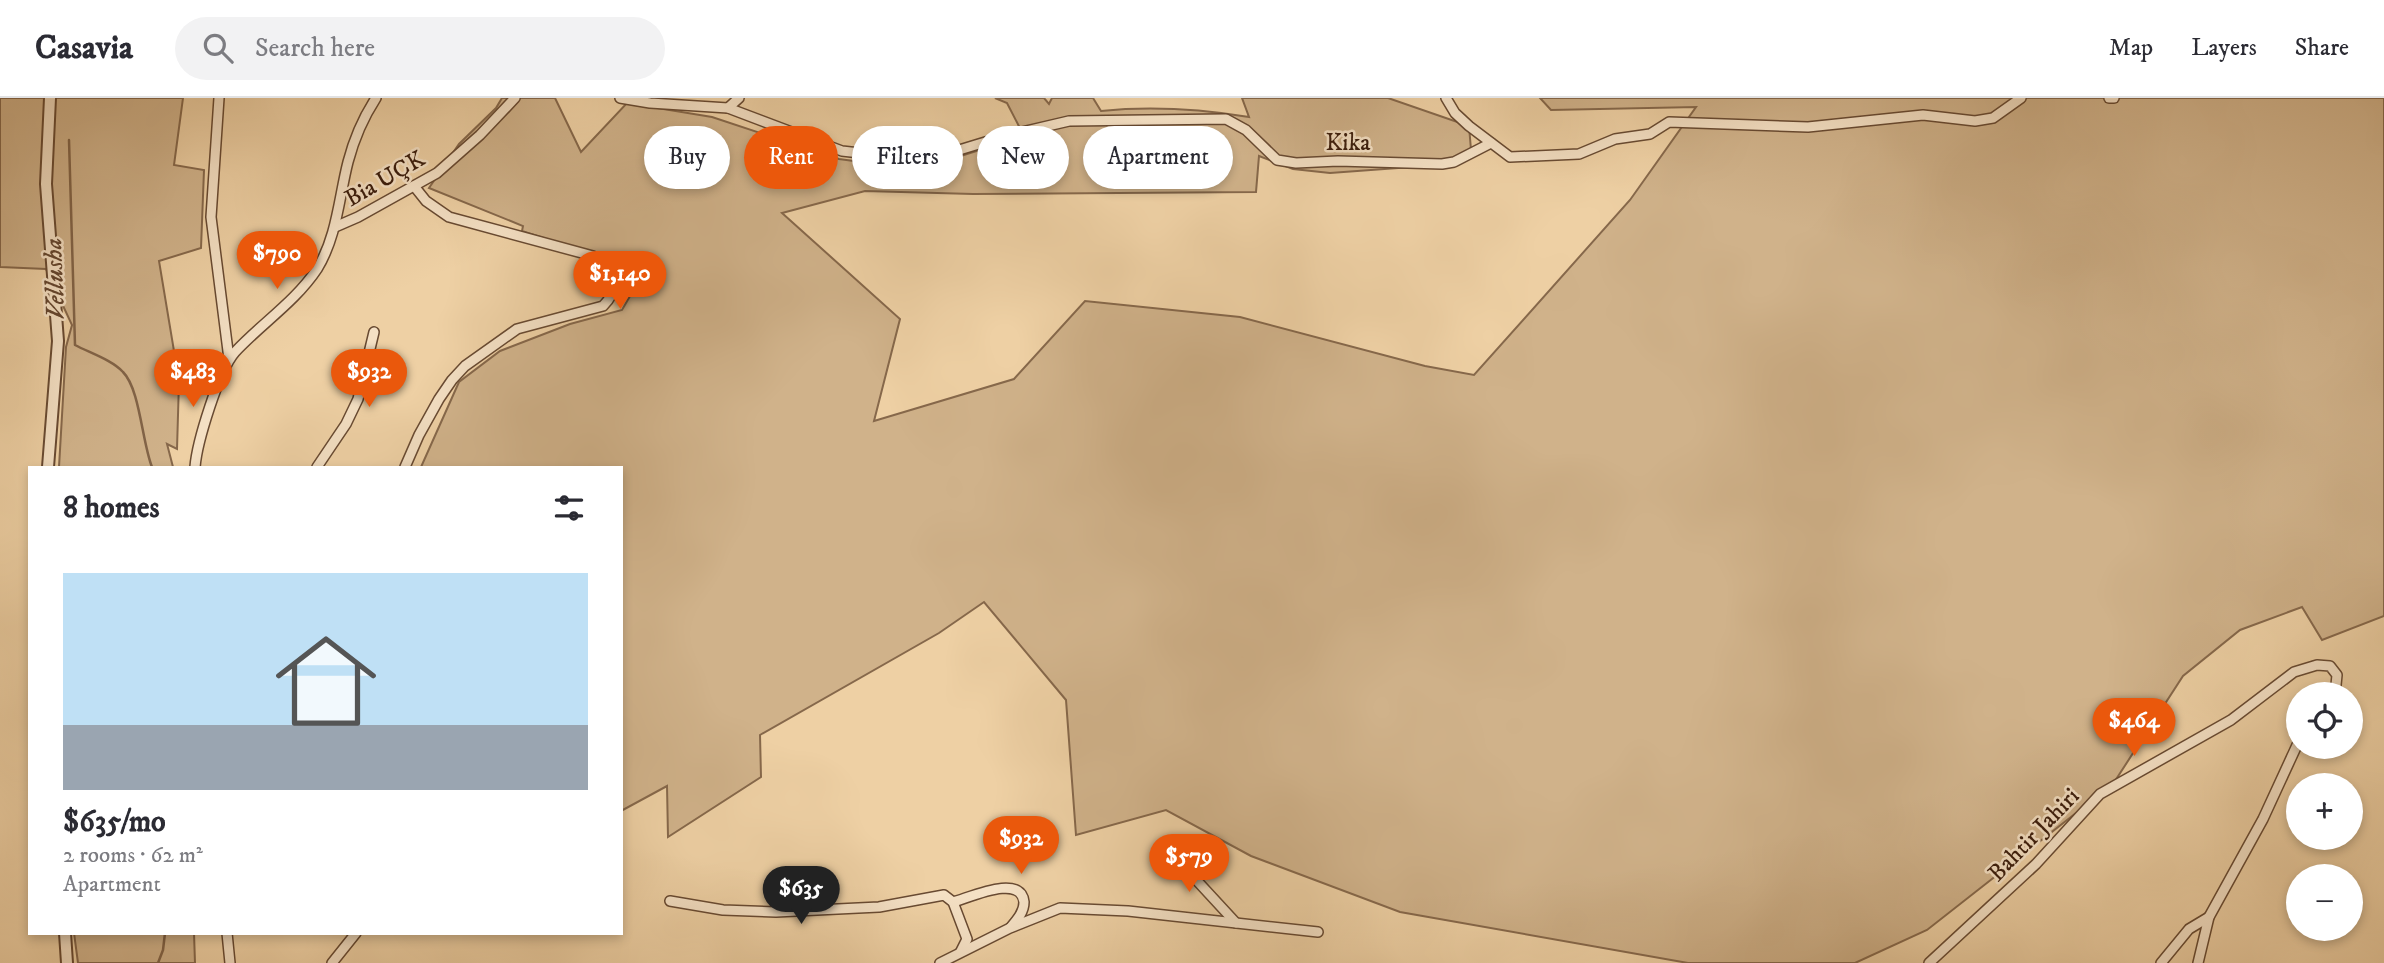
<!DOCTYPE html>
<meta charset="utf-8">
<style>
:root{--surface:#fff;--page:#f2f2f3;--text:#2b2b33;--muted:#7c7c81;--line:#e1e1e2;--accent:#ea580c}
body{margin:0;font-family:"IM FELL DW Pica",serif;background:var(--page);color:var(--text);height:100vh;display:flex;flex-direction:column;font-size:26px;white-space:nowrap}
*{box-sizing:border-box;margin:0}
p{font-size:23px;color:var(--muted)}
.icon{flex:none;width:38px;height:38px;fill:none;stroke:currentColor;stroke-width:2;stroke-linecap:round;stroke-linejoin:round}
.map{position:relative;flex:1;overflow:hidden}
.sheet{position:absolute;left:28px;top:368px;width:595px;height:469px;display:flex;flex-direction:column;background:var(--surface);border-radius:0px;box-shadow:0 4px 10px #0003}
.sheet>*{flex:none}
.guide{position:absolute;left:644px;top:28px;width:665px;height:63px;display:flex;gap:14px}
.buttons{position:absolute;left:2286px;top:584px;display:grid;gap:14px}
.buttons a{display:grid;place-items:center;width:77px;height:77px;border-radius:50%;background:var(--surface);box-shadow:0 4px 10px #0003;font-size:35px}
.price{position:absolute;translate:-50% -60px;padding:0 16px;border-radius:24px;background:var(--accent);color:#fff;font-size:23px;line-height:46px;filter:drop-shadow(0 2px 4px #0008)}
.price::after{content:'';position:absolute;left:50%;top:42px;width:21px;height:16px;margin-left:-10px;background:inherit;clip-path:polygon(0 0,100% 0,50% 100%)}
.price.current{background:#222;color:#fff}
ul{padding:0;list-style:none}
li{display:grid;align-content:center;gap:14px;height:371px;padding:0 35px}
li+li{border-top:2px solid var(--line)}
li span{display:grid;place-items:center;height:217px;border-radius:0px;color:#555}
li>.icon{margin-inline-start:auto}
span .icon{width:126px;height:126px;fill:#fffc;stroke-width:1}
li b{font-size:30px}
h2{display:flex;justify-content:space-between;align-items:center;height:84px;padding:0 35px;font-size:30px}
.tag{padding:0 24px;border-radius:32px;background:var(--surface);box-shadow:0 4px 10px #0003;font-size:24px;line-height:63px}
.tag.current{background:var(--accent);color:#fff}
header{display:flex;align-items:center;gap:42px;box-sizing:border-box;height:98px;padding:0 35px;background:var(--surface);border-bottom:2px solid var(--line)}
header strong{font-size:33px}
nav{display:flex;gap:38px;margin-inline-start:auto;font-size:24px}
.search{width:490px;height:63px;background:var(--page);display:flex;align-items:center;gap:18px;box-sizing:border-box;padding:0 24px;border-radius:38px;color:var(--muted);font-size:26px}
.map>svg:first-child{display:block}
.green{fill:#d0b28a;stroke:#86684b;stroke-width:2}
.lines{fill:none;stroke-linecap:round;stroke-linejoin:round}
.stream{stroke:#826448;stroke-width:2.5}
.minor-casing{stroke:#684a32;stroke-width:12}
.tertiary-casing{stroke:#684a32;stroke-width:14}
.minor{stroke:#f4e0c4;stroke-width:9}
.tertiary{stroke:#f4e0c4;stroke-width:10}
.labels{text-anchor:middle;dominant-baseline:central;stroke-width:5;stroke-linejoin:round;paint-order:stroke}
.street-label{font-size:24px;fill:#3b1d0c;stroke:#f4e0c4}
.water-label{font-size:26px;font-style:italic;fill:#64462f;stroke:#f4e0c4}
</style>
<header>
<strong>Casavia</strong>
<div class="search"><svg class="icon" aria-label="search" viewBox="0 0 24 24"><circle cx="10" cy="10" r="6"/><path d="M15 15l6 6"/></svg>Search here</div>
<nav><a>Map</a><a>Layers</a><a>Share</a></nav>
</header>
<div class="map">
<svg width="2384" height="865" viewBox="0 0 2384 865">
<rect width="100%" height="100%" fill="#eed0a4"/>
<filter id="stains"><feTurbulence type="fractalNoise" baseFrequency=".00286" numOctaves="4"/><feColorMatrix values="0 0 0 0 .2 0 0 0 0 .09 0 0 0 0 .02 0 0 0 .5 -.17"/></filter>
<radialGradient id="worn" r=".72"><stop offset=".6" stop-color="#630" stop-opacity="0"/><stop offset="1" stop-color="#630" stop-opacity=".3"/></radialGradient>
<g class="green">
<path d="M0 0H183L174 67 204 72 201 150 159 163 179 283 177 351 167 346 173 369H59L66 249 72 227 46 171 0 169Z"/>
<path d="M502 0H555L581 54 627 5 712 19 839 61 876 66 933 60 942 64 1024 38 1007 5 995 0H1044L1049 6 1052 0H1093L1101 13C1150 8 1200 11 1249 19L1242 0H1388L1469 28 1471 52 1439 67 1330 75 1293 71 1259 58 1256 94 973 96 865 93 782 115 900 221 874 323 1014 281 1085 203 1240 219 1425 268 1474 277 1630 102 1696 9 1551 12 1540 0H2384V518L2322 542 2302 509 2240 532 2183 578 2113 686 1927 832 1855 865H1688L1400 814 1251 758 1166 712 1076 737 1066 602 984 504 939 535 760 637 761 679 668 739 667 688 621 713V369H421L459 284 500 253 570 226 622 212 633 193 635 178 623 166 522 133 523 128 429 90 459 46 496 10Z"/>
<path d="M74 835H194L195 865H78Z"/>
</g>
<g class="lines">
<g class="stream">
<path d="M69 42 75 247C90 255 112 262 123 274 140 291 142 344 152 369"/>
<path d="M158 865 163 852 165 835"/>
</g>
<defs>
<g id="minor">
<path d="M219 0 211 119 229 261"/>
<path d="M620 0 650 5 728 10 842 53 904 60H933L1005 38 1069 23 1226 21 1246 32 1277 62 1296 65 1338 63 1442 66 1454 64 1491 45"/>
<path d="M1446 0 1455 15 1469 28 1510 59 1579 56 1615 41 1650 36 1669 24 1808 29 1923 17 1975 23 1993 20 2021 0"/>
<path d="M2109 0H2114"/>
<path d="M728 10 739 0"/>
<path d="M335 129 358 119 437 75 480 37 515 0"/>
<path d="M195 369C197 344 219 272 235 254 261 226 296 203 317 171 337 139 339 99 348 64 354 41 363 20 376 0"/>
<path d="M317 369 346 326 358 301 374 234"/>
<path d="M405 369 419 337 439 301 452 282 465 268 517 231 603 208C622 189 615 169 593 158L449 119 426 103 414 88"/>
<path d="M1164 747 1236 825"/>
<path d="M670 803 723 812 776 814 879 809 944 797 953 804 967 841 961 853"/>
<path d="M953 804C969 800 1021 775 1024 804 1024 814 1017 822 1011 829"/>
<path d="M227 835 230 865"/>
<path d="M332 865 356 835"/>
<path d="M940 865 1010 830 1060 810 1128 813 1318 834"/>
<path d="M1929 865 2036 766 2100 696 2231 622 2294 574 2317 567 2330 568 2337 577 2336 587 2330 597"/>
<path d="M2161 865 2189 831 2209 819"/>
<path d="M2198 865 2209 819 2263 721 2298 645"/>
</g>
<g id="tertiary">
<path d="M48 369 58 243 46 86 50 0"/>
<path d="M65 835 67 865"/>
</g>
</defs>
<use href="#minor" class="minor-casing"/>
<use href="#tertiary" class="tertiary-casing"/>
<use href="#minor" class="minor"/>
<use href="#tertiary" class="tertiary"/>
</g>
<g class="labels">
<g class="street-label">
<text x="1348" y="45">Kika</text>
<text transform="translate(385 81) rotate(-30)">Bia UÇK</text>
<text transform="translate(2034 737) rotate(-46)">Bahtir Jahiri</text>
</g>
<g class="water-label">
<text transform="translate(55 181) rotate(-92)">Vellusha</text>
</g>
</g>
<rect width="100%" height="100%" filter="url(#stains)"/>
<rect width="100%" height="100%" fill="url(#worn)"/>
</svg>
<div class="buttons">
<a><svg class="icon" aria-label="locate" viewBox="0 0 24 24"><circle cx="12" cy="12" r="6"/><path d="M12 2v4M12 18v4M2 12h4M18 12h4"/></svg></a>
<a>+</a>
<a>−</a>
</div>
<b class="price" style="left:277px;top:193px">$790</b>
<b class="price" style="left:620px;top:213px">$1,140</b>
<b class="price" style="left:193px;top:311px">$483</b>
<b class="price" style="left:369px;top:311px">$932</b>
<b class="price" style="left:2134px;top:660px">$464</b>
<b class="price" style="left:1021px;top:778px">$932</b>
<b class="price" style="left:1189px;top:796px">$579</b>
<b class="price current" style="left:801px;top:828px">$635</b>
<div class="guide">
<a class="tag">Buy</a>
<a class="tag current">Rent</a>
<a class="tag">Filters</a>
<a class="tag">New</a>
<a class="tag">Apartment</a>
</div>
<section class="sheet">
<h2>8 homes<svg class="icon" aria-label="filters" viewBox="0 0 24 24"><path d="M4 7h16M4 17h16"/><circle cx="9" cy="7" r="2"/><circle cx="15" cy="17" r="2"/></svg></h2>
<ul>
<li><span style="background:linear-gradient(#bfe0f5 70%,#9aa5b1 0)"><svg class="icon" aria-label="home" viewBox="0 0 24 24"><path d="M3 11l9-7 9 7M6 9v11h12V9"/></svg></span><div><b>$635/mo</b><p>2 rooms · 62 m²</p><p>Apartment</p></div></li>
</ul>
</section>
</div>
